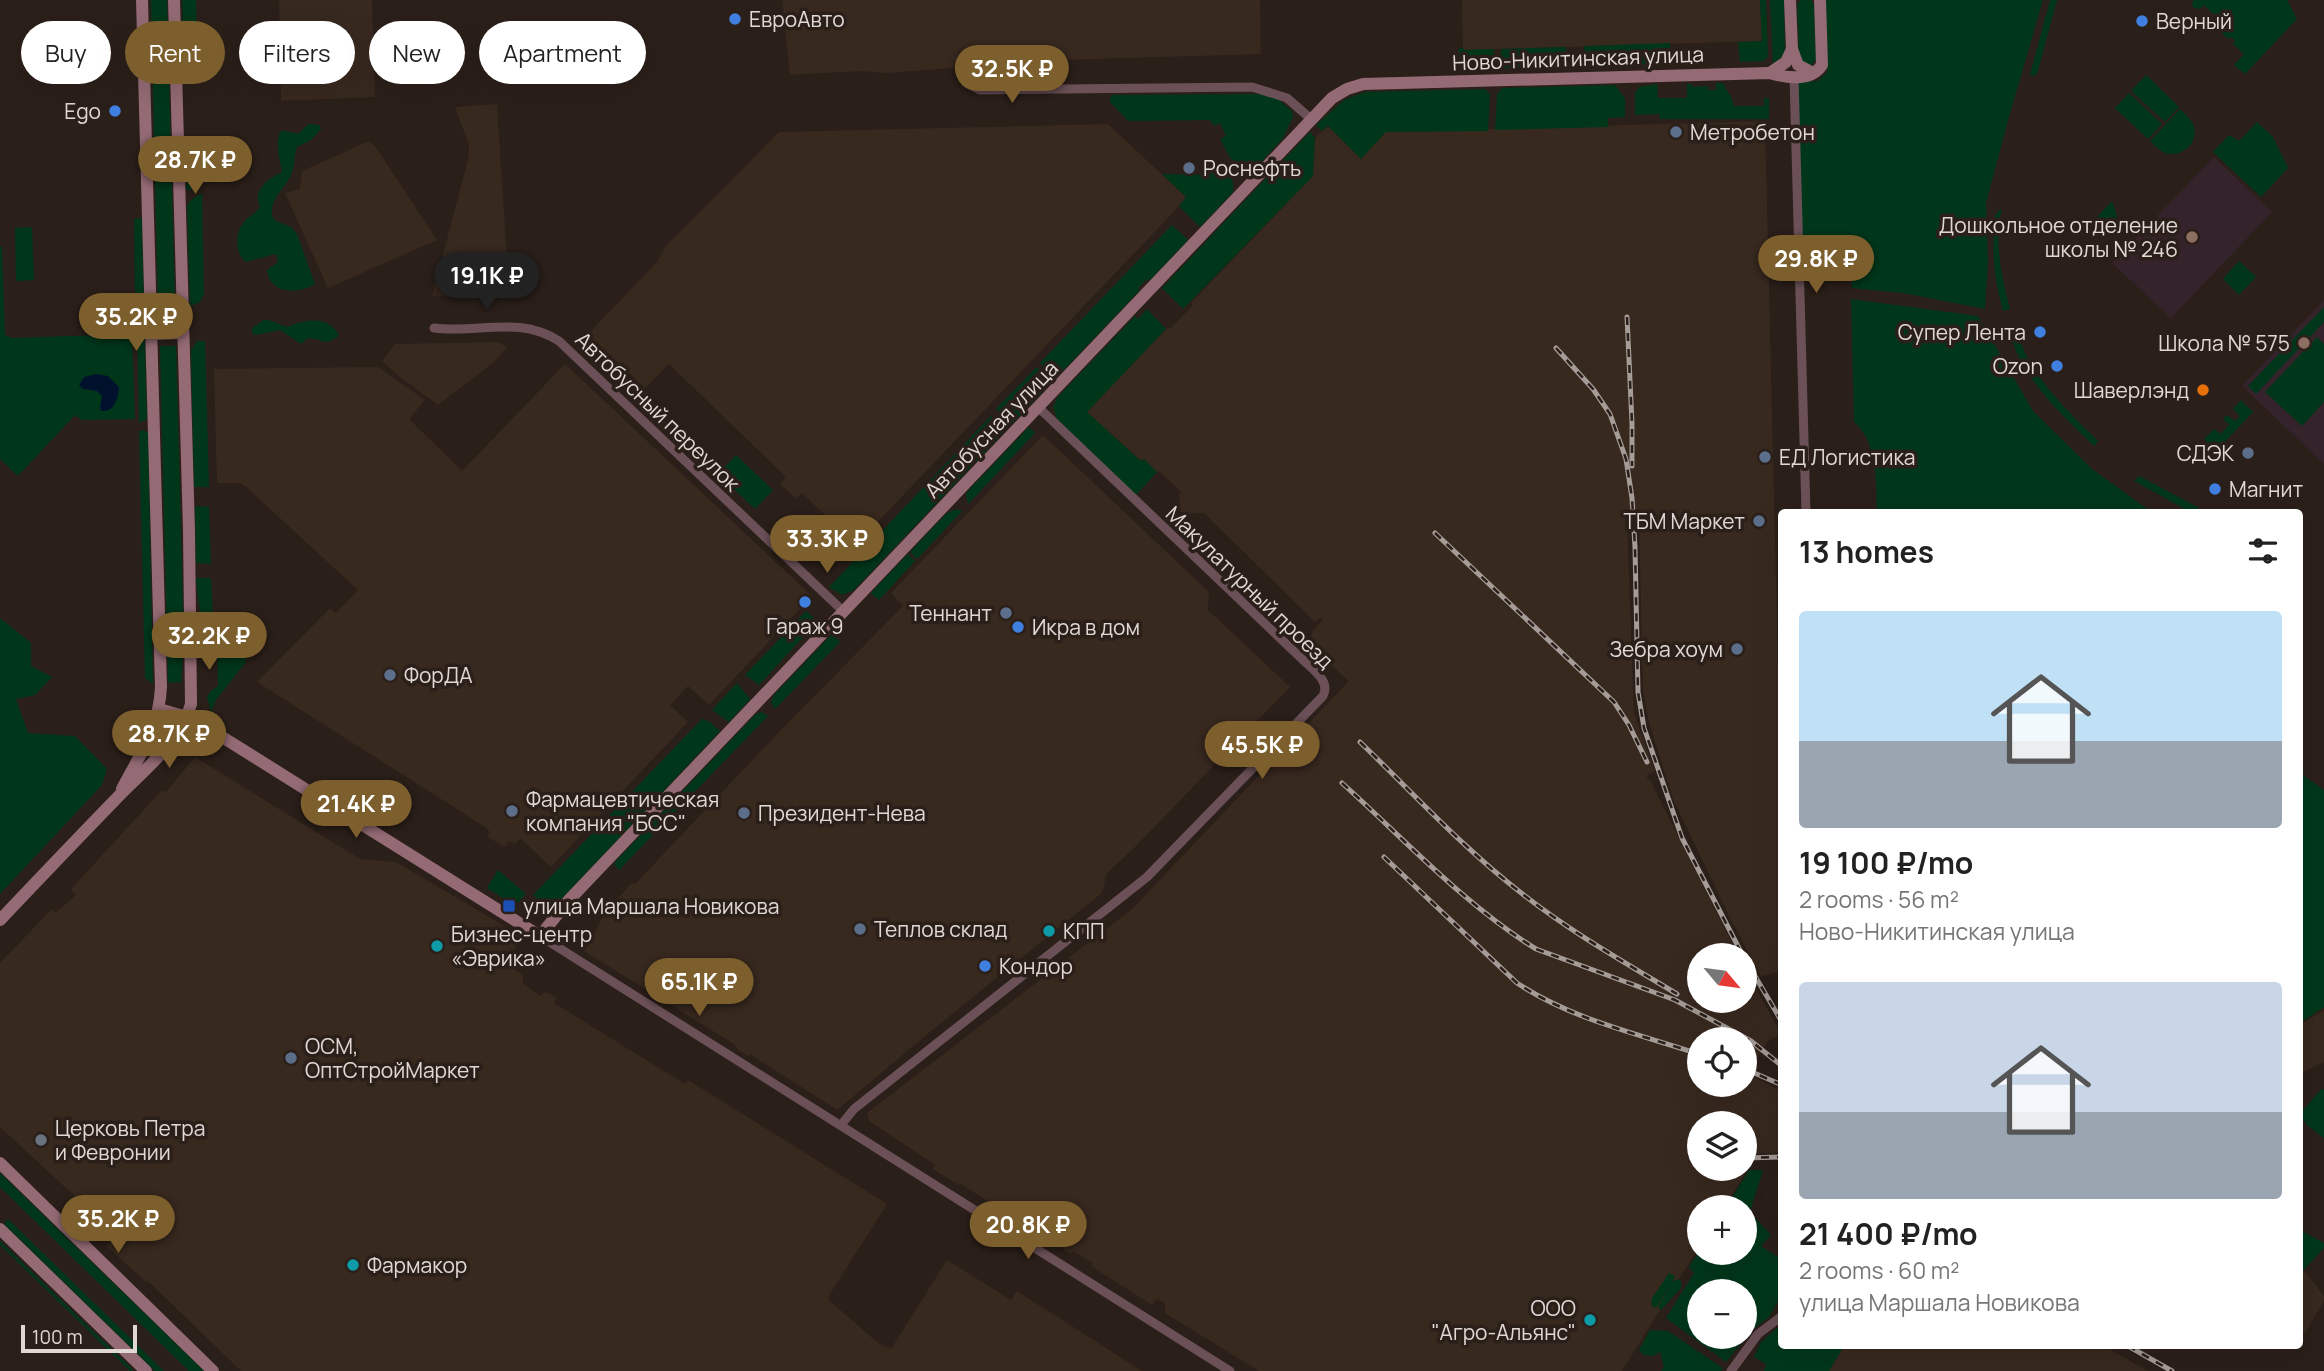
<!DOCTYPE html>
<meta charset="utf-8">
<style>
:root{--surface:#fff;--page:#f2f2f2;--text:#222;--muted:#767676;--accent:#7d5f2d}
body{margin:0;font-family:Manrope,sans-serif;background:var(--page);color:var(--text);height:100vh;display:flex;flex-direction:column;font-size:26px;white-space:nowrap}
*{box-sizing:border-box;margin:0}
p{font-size:23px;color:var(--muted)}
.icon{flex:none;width:38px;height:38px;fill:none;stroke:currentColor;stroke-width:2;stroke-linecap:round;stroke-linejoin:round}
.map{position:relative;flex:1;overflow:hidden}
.side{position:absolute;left:1778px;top:509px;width:525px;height:840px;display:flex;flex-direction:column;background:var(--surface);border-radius:7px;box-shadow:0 7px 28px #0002}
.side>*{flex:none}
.top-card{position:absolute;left:21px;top:21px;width:665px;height:63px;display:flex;gap:14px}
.needle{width:46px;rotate:119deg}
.buttons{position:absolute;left:1687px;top:943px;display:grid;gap:14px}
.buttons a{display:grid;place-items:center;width:70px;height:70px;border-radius:50%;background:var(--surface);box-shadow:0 7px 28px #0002;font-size:35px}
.scale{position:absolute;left:21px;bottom:18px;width:116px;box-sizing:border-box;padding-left:7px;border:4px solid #e1d8d4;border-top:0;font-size:19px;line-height:24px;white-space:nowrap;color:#e1d8d4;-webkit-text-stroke:5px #2b1f19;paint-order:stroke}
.price{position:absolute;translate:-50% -60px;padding:0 16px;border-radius:24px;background:var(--accent);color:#fff;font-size:23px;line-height:46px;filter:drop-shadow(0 2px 4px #0008)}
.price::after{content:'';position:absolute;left:50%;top:42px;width:21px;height:16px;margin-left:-10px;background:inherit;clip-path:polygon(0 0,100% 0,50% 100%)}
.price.active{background:#222;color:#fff}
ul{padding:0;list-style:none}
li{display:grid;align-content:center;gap:14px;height:371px;padding:0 21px}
li span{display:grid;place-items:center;height:217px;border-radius:7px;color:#555}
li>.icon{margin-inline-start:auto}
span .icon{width:126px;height:126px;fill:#fffc;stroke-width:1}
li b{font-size:30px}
h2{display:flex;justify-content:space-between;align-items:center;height:84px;padding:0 21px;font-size:30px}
.pill{padding:0 24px;border-radius:32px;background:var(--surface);box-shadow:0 7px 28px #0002;font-size:24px;line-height:63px}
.pill.active{background:var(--accent);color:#fff}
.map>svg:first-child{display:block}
.industrial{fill:#38291f;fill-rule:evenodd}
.education{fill:#35232b}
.green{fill:#00371b;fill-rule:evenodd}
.water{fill:#00112c}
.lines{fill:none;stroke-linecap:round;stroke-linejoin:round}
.street{stroke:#6b5157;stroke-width:9}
.secondary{stroke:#946b75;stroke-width:12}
.rail-casing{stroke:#a59b97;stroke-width:5}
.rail{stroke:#2b1f19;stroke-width:2.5;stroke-dasharray:8;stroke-linecap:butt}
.shop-dot{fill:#3f7fe0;stroke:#2b1f19;stroke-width:2.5}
.service-dot{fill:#5c6f8a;stroke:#2b1f19;stroke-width:2.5}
.education-dot{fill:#8d6e63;stroke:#2b1f19;stroke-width:2.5}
.food-dot{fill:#e8710a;stroke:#2b1f19;stroke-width:2.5}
.transit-dot{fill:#1a4fb4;stroke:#2b1f19;stroke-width:2.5}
.culture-dot{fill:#0f9aa8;stroke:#2b1f19;stroke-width:2.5}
.worship-dot{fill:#6b7280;stroke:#2b1f19;stroke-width:2.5}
.labels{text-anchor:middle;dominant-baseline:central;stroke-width:7;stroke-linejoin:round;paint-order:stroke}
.poi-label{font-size:21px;fill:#e1d8d4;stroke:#2b1f19;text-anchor:start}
.street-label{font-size:21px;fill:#e1d8d4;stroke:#2b1f19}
</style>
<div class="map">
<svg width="2324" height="1371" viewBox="0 0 2324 1371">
<rect width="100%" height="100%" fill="#2b1f19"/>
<g class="industrial">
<path d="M279 0H372L375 97 281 101Z"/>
<path d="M782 0H1260L1261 54 955 63 954 68 886 73 860 71 790 75Z"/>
<path d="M1462 0H1760L1762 41 1463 50Z"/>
<path d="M497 104 509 292 432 296 468 160 469 145 455 107Z"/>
<path d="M1765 121 1781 789V971L1761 976 1731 920 1673 799 1650 726 1643 691 1639 520H1627L1634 713 1655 771 1646 776 1651 782 1738 955 1699 956V1001H1745V969L1781 1033 1767 1042 1748 1074 1781 1091V1153L1745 1154V1124H1699V1169H1745V1158L1747 1171 1724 1207 1699 1208V1247L1622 1371H1259L1165 1313V1304L1161 1301 1156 1299 1152 1305 1091 1266 1093 1263 1073 1251 1071 1254 961 1184 959 1185 941 1174 933 1169 935 1165 869 1121 867 1113 1132 909 1349 681 1309 646 1313 630 1323 620 1320 618 1315 622 1204 513 1181 514 1179 496 1181 492 1159 471 1157 472 1144 459 1141 461 1087 412 1167 328 1170 329 1193 305 1191 303 1313 176 1315 138 1328 126 1385 132ZM1699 1040H1745V1085H1699Z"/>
<path d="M1108 124 1187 198 867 533 868 535 857 546 802 493 795 498 780 484 786 477 669 364 645 388 588 334 657 262 665 247 779 132Z"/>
<path d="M369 141 377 149 437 240 328 288 285 193 300 189 302 171Z"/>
<path d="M499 342 507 348 493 363 438 405 400 377 382 361 395 344Z"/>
<path d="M565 364 812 596 709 705 688 686 670 705 688 722 551 867 520 838 515 844 509 841 505 847 488 837 490 832 485 827 257 682 330 608 336 613 358 590 245 486 240 483H217L214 369 378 367 425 400 409 419 462 471Z"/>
<path d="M1043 435 1209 592 1208 610 1290 687 1133 849 1107 873 1102 893 931 1031 837 1110 750 1054 748 1056 738 1050 734 1044 584 951 612 900 618 898 631 884 636 883 778 733 903 606 891 593Z"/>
<path d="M195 757 360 859 396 862 523 937 504 963 523 975V983L540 996 546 992 557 998 554 1003 685 1084 688 1080 887 1204 828 1297 830 1301 878 1343 891 1349 947 1260 1011 1300 1017 1291 1142 1371H241L148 1281 146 1282 106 1246 111 1241 102 1231 107 1226 0 1127V963L52 909 55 913 76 895 71 889 162 790 166 792Z"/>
<path d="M2324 1010V1062L2300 1074V1025Z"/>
<path d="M2300 1265 2324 1296V1301L2305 1333 2300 1329Z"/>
<path d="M1840 1346H2104L2148 1371H1825Z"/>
</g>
<g class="education">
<path d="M2214 157 2272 212 2171 318 2112 263Z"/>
<path d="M2324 300V464L2242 386Z"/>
</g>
<g class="green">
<path d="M151 0H167L175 306H158Z"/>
<path d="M182 0H196L197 48H184Z"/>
<path d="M1760 0H1766L1768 57 1764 61 1740 62 1738 42 1762 41Z"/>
<path d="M1770 0H1784L1785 51 1784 56 1773 64Z"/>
<path d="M1801 0H1811L1814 5 1816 59 1811 66 1799 60 1797 4Z"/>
<path d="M1826 0H2043L2009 117 1986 203 1988 263 1985 309 1903 293 1852 288 1851 238 1801 236 1798 82 1818 81 1827 72Z"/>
<path d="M2050 0H2057L2037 74 2033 76 2030 75Z"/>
<path d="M2193 0H2287L2297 19 2245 74 2234 65 2244 54 2233 44 2235 41 2231 37 2228 39 2222 33 2224 24 2204 5 2200 9 2194 8 2192 5Z"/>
<path d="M1670 43V64L1585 65 1584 46Z"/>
<path d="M1566 47 1567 66 1501 68V49Z"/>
<path d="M1459 48H1463L1464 50 1494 49V68L1460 69Z"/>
<path d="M2146 75 2179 107 2165 122 2131 91Z"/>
<path d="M1716 83H1723L1733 101V106H1764V98H1769V119H1660L1659 114 1635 115V93L1639 87 1657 84 1658 98H1687V84H1692V87L1708 86V90H1716Z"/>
<path d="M1615 85 1625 98V117L1608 118V127L1495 130 1497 94 1502 88Z"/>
<path d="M1485 89 1490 94 1488 131 1386 132 1361 159 1328 126 1322 131 1316 125 1344 100 1365 92Z"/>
<path d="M2129 93 2162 124 2148 139 2115 108Z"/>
<path d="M1266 94 1273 95 1292 111 1293 117 1283 138 1256 168C1237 178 1228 153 1220 139L1226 136 1220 123 1214 126 1210 120 1131 121 1127 120 1109 101 1112 95Z"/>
<path d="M2180 109C2184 113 2189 117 2192 122 2203 140 2181 161 2163 152 2158 149 2154 145 2150 141Z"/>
<path d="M2257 122 2273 137 2288 168 2261 197 2213 152 2228 136H2231L2239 141Z"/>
<path d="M309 124 319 125 321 129 311 140 297 147C294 154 295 162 293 169 289 188 265 199 274 220L291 227 297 234 315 284C297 295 270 294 267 270L278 262 276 254 246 262C234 252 235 234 244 222 247 217 253 215 257 211 261 206 259 206 258 200 257 186 270 178 282 172 280 159 274 143 281 131 287 130 295 135 299 133 302 131 305 126 309 124Z"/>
<path d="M1310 132 1315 138 1313 176 1183 309 1162 288Z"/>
<path d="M189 144 200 149 201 184 189 191 186 189 185 146Z"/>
<path d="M1213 165C1227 166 1235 178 1233 192L1200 227 1179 206 1186 197 1162 174 1209 175Z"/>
<path d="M202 193 204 294 200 302 190 306 187 206 191 200Z"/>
<path d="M2112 201 2117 216 2110 231 2099 236 2083 232Z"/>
<path d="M2002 208C1994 243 2001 275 2010 309L2003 311C1993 273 1992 254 1995 215Z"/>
<path d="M142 218V219L144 307 137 303 135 300 134 219Z"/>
<path d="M1172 225 1188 240 1149 281 1147 279 1138 288 1140 290 1055 379 1040 363Z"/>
<path d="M32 227 34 280 16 281 15 228Z"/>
<path d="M0 247H2L5 335 12 338 132 334 135 419 82 420 75 415 18 476 0 459Z"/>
<path d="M2239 261 2256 277 2239 295 2223 279Z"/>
<path d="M1851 299 1978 316 2033 411 2092 469 2153 513H1877C1876 484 1878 442 1854 422Z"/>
<path d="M2324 307V322L2256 394 2248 386Z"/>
<path d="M1147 309 1166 329 1087 412 1141 461 1144 459 1157 472 1136 495 1057 419 1053 407 1057 398 1135 316 1138 319Z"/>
<path d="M144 315 147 419 139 423 137 320Z"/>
<path d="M264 320H269L287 327C305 319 328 315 339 335 326 348 321 338 308 338L301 344 280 330 256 335 252 333V328Z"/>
<path d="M2017 332C2030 376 2066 409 2098 441L2094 446C2060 413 2023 380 2010 334Z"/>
<path d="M2317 337 2324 344V402L2302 426 2265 392Z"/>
<path d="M197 341H205L209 487H194L191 351Z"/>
<path d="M160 346H176L184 644 181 682 168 683Z"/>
<path d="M1037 367 1052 382 1012 424 996 409Z"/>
<path d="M2241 400 2253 412 2216 451 2204 439 2214 429 2221 434 2229 425 2223 419 2227 415 2235 421 2240 416 2233 409Z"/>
<path d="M991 416 1006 430 854 590 842 595 829 587Z"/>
<path d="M1029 427 1035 433 968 504 966 496 967 492Z"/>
<path d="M143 430 148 433 153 684 145 678 139 431Z"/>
<path d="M736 455 773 490 755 509 720 476 721 471Z"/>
<path d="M2139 476 2199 508 2196 513H2192L2134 481Z"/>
<path d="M197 506 209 507 211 564 196 563 195 508Z"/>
<path d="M957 509 962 511 917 559 910 552 947 513Z"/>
<path d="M908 554 915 561 879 600 871 593Z"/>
<path d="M198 578H211L213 620 210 627 202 630 196 579Z"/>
<path d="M806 611 818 621 759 685 745 675Z"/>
<path d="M0 618 31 643V666L52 677 35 695 16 699 28 733 75 736 107 769 102 785 0 894Z"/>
<path d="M832 634 840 642 775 709 771 703 774 695Z"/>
<path d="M217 647 231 649 245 657 246 662 216 700 211 713 207 696 212 690 218 686Z"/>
<path d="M737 683 750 699 729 722 712 710Z"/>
<path d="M761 712 768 716 619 870 615 866V862L756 714Z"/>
<path d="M702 719 710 722 720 731 551 910 533 895Z"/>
<path d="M2300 773 2324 790V1007L2300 1023Z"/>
<path d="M498 870 526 894 515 906 487 888Z"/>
<path d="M2322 1088 2324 1090V1138L2307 1125 2300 1114Z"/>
<path d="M1749 1170H1763L1750 1212 1771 1235 1761 1246 1781 1259V1296L1769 1317 1752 1330 1726 1362 1666 1318 1694 1273 1689 1267 1699 1251V1253H1745V1208L1726 1207ZM1699 1292H1745V1337H1699Z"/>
<path d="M0 1173 204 1371H189L0 1187Z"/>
<path d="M8 1219 164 1371H155L4 1224Z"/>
<path d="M2300 1230 2324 1243V1248L2303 1271 2300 1266Z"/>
<path d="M0 1241 133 1370 132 1371H130L0 1245Z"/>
<path d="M1669 1273 1675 1276 1672 1282 1677 1279 1681 1281V1288L1661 1310 1658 1307 1671 1284 1656 1308 1652 1306 1651 1300Z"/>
<path d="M1781 1325 1782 1346H1844L1829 1371H1764L1766 1364 1754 1357 1761 1342Z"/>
<path d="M1650 1330 1668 1331 1723 1368 1721 1371H1661L1664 1367 1660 1352 1653 1356 1644 1355 1639 1350Z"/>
</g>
<path class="water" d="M96 374 108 376 119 387C118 399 115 412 101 411L100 407 102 396 97 391 83 389 79 385 84 377Z"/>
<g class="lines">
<g class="street">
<path d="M1794 77 1806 513"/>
<path d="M966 83 980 90 1252 87 1287 98 1311 119"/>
<path d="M434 328C478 334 518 315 559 341L844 612"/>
<path d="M540 936 1230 1371"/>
<path d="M841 1125 854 1109 1147 877 1323 696C1331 681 1312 669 1302 659L1038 407"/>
<path d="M1731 1371 1758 1334 1782 1316"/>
</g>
<g class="secondary">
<path d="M1790 0 1792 49 1798 65 1813 73"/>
<path d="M1770 73 1786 62 1792 49"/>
<path d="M152 334 182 333"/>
<path d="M159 709 187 717 211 730 540 936 569 900 1332 98 1347 89 1363 84 1770 73C1786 78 1811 82 1822 65L1820 0"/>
<path d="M122 789C141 753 159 728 161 687L142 0"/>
<path d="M0 920C38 880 76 840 115 800 142 771 180 744 191 704L189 531 174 0"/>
<path d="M0 1163 213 1371"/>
<path d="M0 1229 146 1371"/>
</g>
<defs>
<g id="rail">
<path d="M1627 317 1632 423V466"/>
<path d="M1556 348 1593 389 1610 414 1626 459 1632 498 1635 547 1638 692 1644 728 1682 838 1743 956"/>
<path d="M1435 533 1614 702 1629 725 1647 762"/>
<path d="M1360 742C1413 793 1463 848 1520 892 1569 931 1624 962 1677 994"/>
<path d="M1342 783C1403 838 1466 906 1536 949L1675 1000 1751 1041 1782 1066"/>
<path d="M1384 857 1517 983C1571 1019 1638 1034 1699 1054"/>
<path d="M1745 959 1782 1022"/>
<path d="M1745 1069 1782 1085"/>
<path d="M1745 1158 1782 1157"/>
<path d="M1701 1171 1705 1169"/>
<path d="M2128 1346 2172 1371"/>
</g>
</defs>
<use href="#rail" class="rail-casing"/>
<use href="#rail" class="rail"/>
</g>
<g class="shop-dot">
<circle cx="735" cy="19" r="7"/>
<circle cx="2142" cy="21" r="7"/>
<circle cx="115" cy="111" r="7"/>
<circle cx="2040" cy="332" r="7"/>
<circle cx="2057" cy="366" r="7"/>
<circle cx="2215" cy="489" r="7"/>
<circle cx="805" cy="602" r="7"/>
<circle cx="1018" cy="627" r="7"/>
<circle cx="985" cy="966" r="7"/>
</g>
<g class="service-dot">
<circle cx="1676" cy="132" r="7"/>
<circle cx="1189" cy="168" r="7"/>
<circle cx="2248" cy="453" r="7"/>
<circle cx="1765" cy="457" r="7"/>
<circle cx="1759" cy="521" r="7"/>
<circle cx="1006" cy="613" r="7"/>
<circle cx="1737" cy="649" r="7"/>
<circle cx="390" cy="675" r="7"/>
<circle cx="512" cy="811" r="7"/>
<circle cx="744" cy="813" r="7"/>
<circle cx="860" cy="929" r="7"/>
<circle cx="291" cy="1058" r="7"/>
</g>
<g class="education-dot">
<circle cx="2192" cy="237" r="7"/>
<circle cx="2304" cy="343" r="7"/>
</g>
<circle class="food-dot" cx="2203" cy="390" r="7"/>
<rect class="transit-dot" x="502" y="899" width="14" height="14" rx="3.5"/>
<g class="culture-dot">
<circle cx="1049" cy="931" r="7"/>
<circle cx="437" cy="946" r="7"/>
<circle cx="353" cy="1265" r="7"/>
<circle cx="1590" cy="1320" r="7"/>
</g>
<circle class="worship-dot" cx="41" cy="1140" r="7"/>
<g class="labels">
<g class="poi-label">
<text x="749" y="19">ЕвроАвто</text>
<text x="2156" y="21">Верный</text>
<text x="101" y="111" text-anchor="end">Ego</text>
<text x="1690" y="132">Метробетон</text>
<text x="1203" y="168">Роснефть</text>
<text x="2178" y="225" text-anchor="end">Дошкольное отделение<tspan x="2178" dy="24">школы № 246</tspan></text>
<text x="2026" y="332" text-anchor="end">Супер Лента</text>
<text x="2290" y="343" text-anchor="end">Школа № 575</text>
<text x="2043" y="366" text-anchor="end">Ozon</text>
<text x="2189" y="390" text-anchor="end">Шаверлэнд</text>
<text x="2234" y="453" text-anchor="end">СДЭК</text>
<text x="1779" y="457">ЕД Логистика</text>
<text x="2229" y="489">Магнит</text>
<text x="1745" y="521" text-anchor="end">ТБМ Маркет</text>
<text x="992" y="613" text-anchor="end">Теннант</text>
<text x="805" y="626" text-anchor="middle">Гараж 9</text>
<text x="1032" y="627">Икра в дом</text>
<text x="1723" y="649" text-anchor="end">Зебра хоум</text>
<text x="404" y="675">ФорДА</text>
<text x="526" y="799">Фармацевтическая<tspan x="526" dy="24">компания "БСС"</tspan></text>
<text x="758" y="813">Президент-Нева</text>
<text x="523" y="906">улица Маршала Новикова</text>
<text x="874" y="929">Теплов склад</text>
<text x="1063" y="931">КПП</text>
<text x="451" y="934">Бизнес-центр<tspan x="451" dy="24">«Эврика»</tspan></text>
<text x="999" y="966">Кондор</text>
<text x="305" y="1046">ОСМ,<tspan x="305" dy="24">ОптСтройМаркет</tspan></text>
<text x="55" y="1128">Церковь Петра<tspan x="55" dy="24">и Февронии</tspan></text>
<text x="367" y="1265">Фармакор</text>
<text x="1576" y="1308" text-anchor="end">ООО<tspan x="1576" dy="24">"Агро-Альянс"</tspan></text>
</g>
<g class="street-label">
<text transform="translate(1578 58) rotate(-2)">Ново-Никитинская улица</text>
<text transform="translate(658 411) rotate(44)">Автобусный переулок</text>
<text transform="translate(991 429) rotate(-46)">Автобусная улица</text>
<text transform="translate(1250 587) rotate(44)">Макулатурный проезд</text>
</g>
</g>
</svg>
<div class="buttons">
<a><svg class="needle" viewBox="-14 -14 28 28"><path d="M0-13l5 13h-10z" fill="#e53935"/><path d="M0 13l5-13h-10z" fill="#767676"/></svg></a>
<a><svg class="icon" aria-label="locate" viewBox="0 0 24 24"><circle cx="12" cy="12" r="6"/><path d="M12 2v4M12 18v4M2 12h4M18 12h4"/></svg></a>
<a><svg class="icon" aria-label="layers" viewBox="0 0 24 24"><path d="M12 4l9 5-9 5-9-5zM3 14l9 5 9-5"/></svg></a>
<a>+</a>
<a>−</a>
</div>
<div class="scale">100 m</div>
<b class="price" style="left:1012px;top:105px">32.5K ₽</b>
<b class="price" style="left:195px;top:196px">28.7K ₽</b>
<b class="price" style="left:1816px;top:295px">29.8K ₽</b>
<b class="price active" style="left:487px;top:312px">19.1K ₽</b>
<b class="price" style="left:136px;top:353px">35.2K ₽</b>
<b class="price" style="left:827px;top:575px">33.3K ₽</b>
<b class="price" style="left:209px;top:672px">32.2K ₽</b>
<b class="price" style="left:169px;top:770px">28.7K ₽</b>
<b class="price" style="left:1262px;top:781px">45.5K ₽</b>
<b class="price" style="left:356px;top:840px">21.4K ₽</b>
<b class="price" style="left:699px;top:1018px">65.1K ₽</b>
<b class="price" style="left:118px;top:1255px">35.2K ₽</b>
<b class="price" style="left:1028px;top:1261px">20.8K ₽</b>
<div class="top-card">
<a class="pill">Buy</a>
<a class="pill active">Rent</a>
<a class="pill">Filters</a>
<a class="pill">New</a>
<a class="pill">Apartment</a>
</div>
<section class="side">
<h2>13 homes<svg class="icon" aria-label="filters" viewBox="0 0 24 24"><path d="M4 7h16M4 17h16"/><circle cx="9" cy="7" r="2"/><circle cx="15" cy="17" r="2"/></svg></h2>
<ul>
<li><span style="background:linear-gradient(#bfe0f5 60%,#9aa5b1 0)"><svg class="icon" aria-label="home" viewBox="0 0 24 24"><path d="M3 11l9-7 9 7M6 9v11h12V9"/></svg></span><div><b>19 100 ₽/mo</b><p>2 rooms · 56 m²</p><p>Ново-Никитинская улица</p></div></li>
<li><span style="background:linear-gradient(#c9d6e8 60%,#9aa5b1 0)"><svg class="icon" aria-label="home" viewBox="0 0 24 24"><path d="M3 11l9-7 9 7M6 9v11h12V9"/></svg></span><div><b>21 400 ₽/mo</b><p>2 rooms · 60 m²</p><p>улица Маршала Новикова</p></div></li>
</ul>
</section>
</div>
